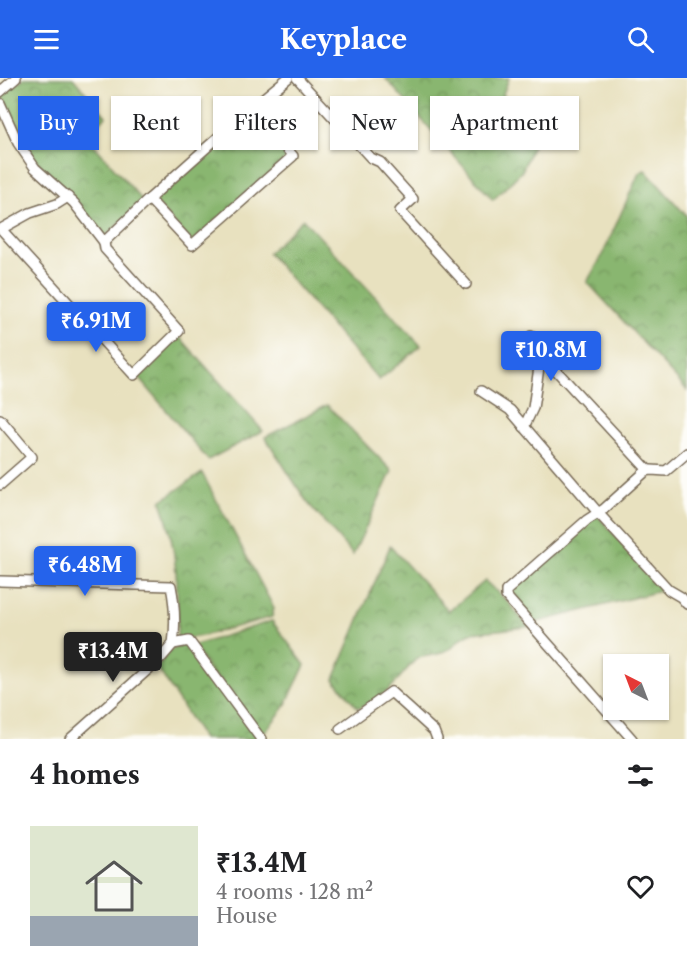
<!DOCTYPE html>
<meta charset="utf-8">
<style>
:root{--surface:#fff;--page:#f6f6f6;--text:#202124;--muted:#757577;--line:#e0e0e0;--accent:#2563eb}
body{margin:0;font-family:"Libre Caslon Text",serif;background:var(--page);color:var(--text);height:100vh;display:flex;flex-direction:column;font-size:22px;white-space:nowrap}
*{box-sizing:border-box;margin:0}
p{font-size:20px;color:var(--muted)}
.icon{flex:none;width:33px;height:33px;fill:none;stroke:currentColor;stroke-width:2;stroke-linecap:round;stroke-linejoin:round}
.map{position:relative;height:661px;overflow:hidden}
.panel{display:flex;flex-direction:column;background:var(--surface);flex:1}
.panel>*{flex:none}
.banner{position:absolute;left:18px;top:18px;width:651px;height:54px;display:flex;gap:12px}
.needle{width:39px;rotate:318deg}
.fabs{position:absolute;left:603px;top:576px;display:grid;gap:12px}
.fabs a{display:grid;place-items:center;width:66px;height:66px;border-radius:0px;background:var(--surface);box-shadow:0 2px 4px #0004;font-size:30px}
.price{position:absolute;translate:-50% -51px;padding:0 14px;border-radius:6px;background:var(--accent);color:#fff;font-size:20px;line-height:39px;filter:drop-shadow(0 2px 3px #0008)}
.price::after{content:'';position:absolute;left:50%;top:36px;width:18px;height:14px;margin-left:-9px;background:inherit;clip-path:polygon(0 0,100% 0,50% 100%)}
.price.active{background:#222;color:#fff}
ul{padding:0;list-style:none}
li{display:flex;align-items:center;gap:18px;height:150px;padding:0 30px}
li+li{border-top:2px solid var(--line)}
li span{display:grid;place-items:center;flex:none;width:168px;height:120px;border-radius:0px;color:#555}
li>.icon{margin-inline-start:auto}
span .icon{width:72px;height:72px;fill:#fffc;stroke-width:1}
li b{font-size:26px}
h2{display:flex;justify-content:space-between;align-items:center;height:72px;padding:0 30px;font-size:26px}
.chip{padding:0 21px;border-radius:0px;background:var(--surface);box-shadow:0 2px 4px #0004;font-size:21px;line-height:54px}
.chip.active{background:var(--accent);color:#fff}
header{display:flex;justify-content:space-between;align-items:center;height:78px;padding:0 30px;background:var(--accent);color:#fff;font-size:27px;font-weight:700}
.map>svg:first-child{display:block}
.forest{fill:url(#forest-crowns);stroke:#627046;stroke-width:1.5}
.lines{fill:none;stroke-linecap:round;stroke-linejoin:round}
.minor-casing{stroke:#786a56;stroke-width:12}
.minor{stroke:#fff;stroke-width:9}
</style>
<header><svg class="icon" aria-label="menu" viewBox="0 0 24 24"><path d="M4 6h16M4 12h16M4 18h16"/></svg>Keyplace<svg class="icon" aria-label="search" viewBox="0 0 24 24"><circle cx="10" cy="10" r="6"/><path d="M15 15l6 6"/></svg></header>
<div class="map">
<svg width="687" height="661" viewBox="0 0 687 661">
<defs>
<pattern id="forest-crowns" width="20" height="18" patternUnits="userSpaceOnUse" patternTransform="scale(1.5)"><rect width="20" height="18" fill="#89b66f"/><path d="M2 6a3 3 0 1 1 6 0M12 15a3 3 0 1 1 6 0" fill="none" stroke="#71945b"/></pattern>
</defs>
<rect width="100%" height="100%" fill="#fdfcf7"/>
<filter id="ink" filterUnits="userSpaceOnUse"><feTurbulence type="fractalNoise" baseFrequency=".0167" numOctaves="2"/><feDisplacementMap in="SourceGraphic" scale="12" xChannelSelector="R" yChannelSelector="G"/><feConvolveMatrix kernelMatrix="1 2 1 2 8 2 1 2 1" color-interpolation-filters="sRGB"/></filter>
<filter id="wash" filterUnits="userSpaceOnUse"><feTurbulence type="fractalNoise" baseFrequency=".008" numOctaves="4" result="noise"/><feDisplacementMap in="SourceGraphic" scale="24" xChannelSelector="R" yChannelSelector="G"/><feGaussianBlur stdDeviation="1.35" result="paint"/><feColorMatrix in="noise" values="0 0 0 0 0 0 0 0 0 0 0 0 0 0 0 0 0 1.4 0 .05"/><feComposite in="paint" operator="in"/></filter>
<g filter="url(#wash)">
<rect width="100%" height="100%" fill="#e8e1bf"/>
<g class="forest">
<path d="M24 0H73L106 38 87 59 143 123 105 159 22 67 2 18Z"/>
<path d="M385 0H509L503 16 533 67 522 93 493 122Z"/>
<path d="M250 33 290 77 192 165 152 121Z"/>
<path d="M645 92 687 138V312L587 204 602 178 639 95Z"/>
<path d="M303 141 421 268 379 302 268 175Z"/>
<path d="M178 257 263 353 208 382 136 296Z"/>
<path d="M327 327 392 393 353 477 307 424 265 359Z"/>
<path d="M202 395 274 530 272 539 202 558 177 562C179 515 177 468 161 423Z"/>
<path d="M597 437 664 512 534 545 508 518 510 512Z"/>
<path d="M390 468 449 533 485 503 507 523 528 549 470 555 460 561 452 570 438 576 417 580 388 613 374 623 358 630 334 601Z"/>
<path d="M272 543 305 587 284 630 260 660 193 568Z"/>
<path d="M188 565 259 661H203L157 589 170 572Z"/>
</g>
</g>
<g filter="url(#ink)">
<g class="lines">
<defs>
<g id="minor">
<path d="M297 0 371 80 380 84 413 121 400 133 466 206"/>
<path d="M0 14 16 0"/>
<path d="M0 25 18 65 35 90 74 125 104 164 149 121"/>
<path d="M251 31 293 78 192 167 149 121 242 38 288 0"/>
<path d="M68 119 57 126 30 135 1 151 134 297 179 253 105 171 104 164"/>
<path d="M541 276 648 392"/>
<path d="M481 313 510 332 601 438 669 512 681 519 687 526"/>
<path d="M0 341 32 379 0 407"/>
<path d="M524 349 533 330 541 276 531 258"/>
<path d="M0 503 171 508C175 528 176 545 173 566L189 563 261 661"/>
<path d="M340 651 391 614 434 653 437 661"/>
<path d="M70 661 161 580 173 566"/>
<path d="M632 661 506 518V513L587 442 604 431 646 393 651 392 666 393 687 375"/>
</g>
</defs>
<use href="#minor" class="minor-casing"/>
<use href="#minor" class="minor"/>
</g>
</g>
</svg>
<div class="fabs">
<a><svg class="needle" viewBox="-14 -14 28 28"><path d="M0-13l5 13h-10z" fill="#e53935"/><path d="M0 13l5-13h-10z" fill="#757577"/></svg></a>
</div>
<b class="price" style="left:96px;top:275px">₹6.91M</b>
<b class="price" style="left:551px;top:304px">₹10.8M</b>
<b class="price" style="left:85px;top:519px">₹6.48M</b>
<b class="price active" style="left:113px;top:605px">₹13.4M</b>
<div class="banner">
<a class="chip active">Buy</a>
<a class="chip">Rent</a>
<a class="chip">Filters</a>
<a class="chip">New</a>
<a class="chip">Apartment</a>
</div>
</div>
<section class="panel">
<h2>4 homes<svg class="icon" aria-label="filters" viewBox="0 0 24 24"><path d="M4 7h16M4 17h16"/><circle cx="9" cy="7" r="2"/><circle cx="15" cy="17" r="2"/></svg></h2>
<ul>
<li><span style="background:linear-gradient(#dfe7d0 75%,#9aa5b1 0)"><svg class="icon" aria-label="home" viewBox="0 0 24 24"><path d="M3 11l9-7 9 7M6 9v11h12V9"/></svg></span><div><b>₹13.4M</b><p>4 rooms · 128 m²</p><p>House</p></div><svg class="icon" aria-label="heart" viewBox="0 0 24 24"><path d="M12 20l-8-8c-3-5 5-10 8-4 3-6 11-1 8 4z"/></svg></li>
</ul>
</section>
